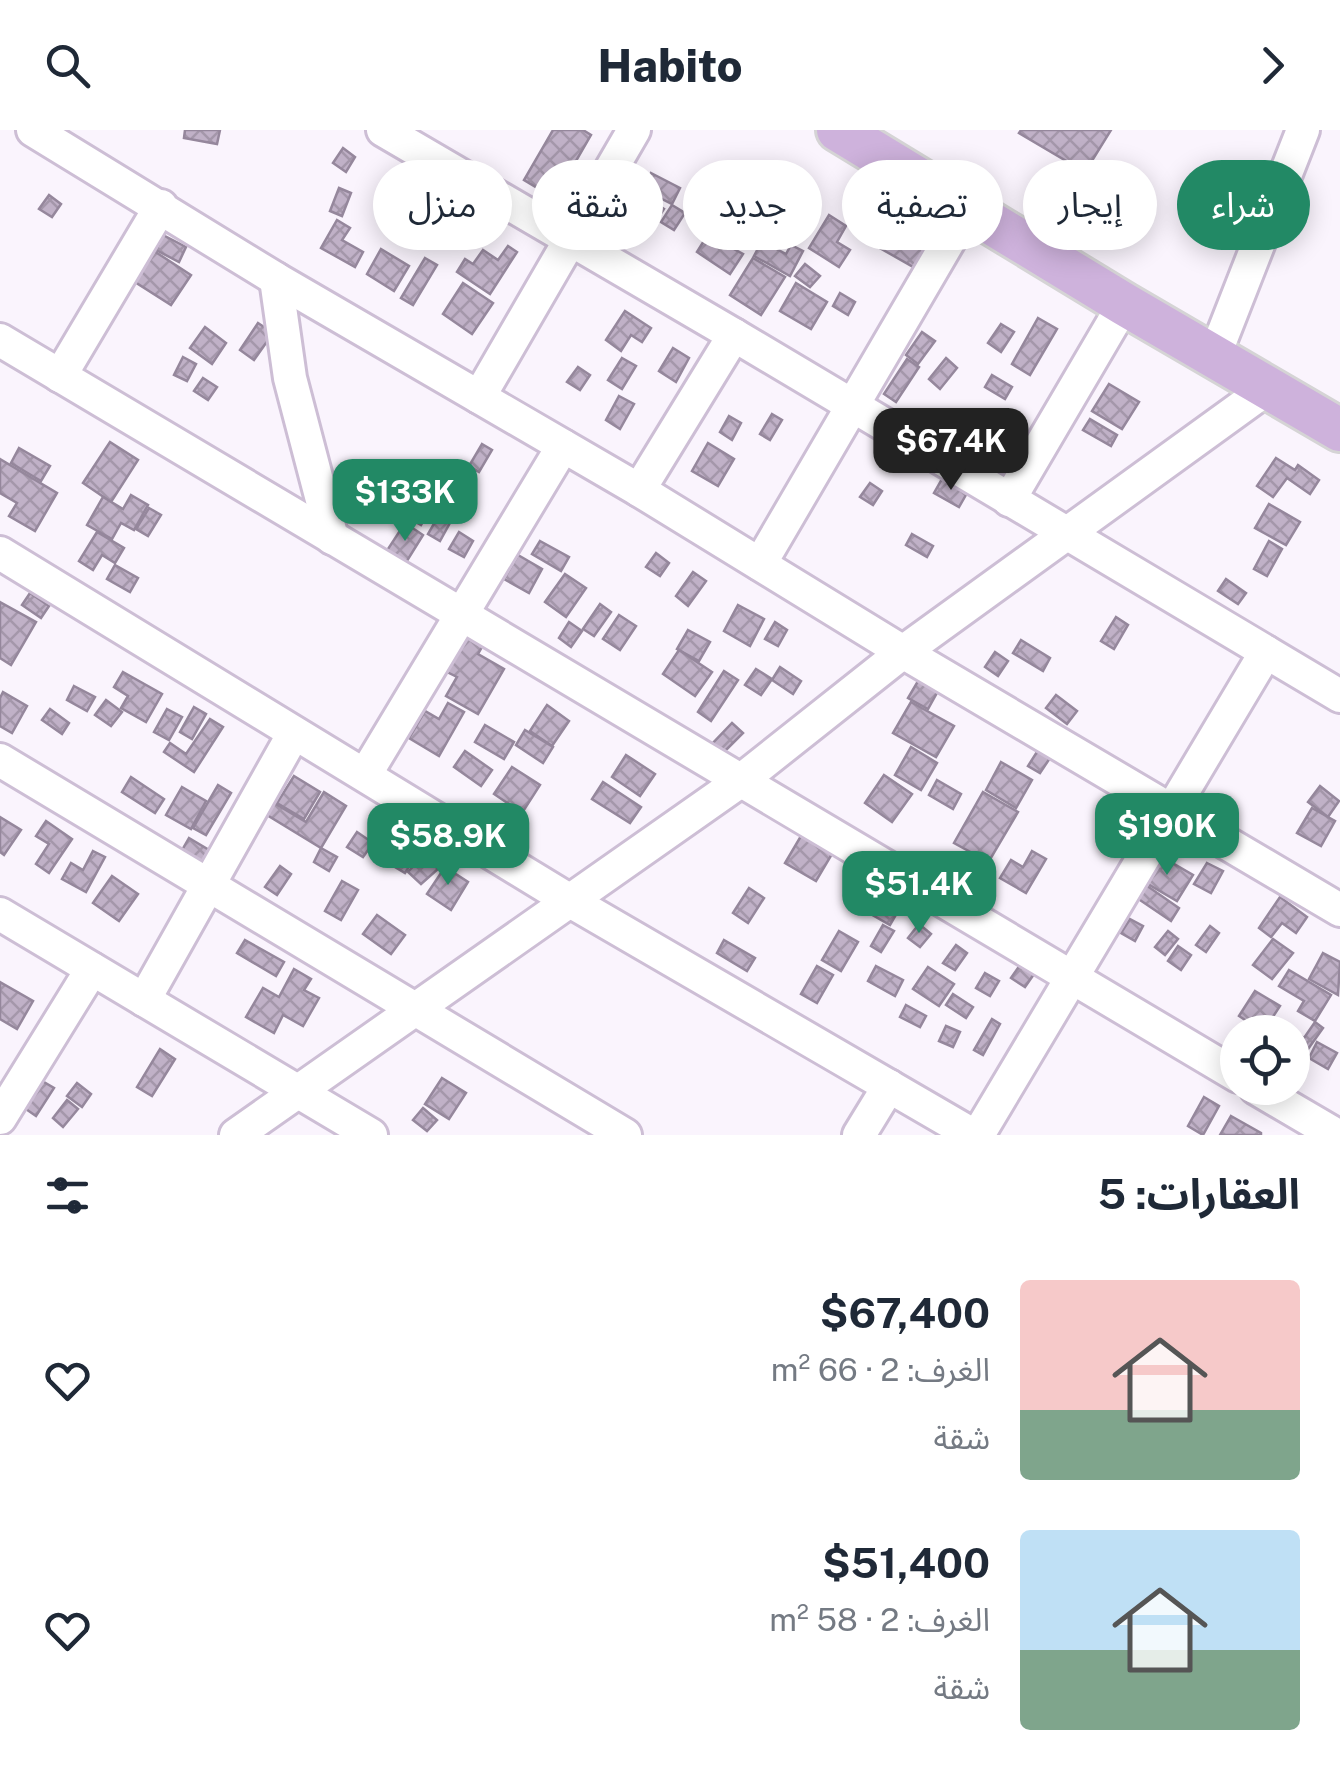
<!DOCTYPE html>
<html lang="ar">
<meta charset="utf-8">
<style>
:root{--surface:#fff;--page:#f2f2f3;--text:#1f2937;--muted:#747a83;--accent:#228965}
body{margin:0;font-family:"Public Sans","Noto Sans Arabic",sans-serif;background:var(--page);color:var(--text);direction:rtl;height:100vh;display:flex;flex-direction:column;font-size:38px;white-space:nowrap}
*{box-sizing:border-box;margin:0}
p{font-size:32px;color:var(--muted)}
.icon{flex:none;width:55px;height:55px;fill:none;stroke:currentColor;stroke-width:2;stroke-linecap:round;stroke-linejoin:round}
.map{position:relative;height:1005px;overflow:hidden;direction:ltr}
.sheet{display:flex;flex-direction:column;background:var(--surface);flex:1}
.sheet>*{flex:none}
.hud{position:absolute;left:30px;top:30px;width:1280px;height:90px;direction:rtl;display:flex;gap:20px}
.controls{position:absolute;left:1220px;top:885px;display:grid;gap:20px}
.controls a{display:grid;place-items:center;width:90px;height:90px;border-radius:50%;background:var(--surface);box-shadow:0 5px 25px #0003;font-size:50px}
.price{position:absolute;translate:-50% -85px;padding:0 22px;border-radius:20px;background:var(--accent);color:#fff;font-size:32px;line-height:65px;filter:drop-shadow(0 2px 5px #0008)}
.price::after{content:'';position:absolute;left:50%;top:60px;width:30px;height:22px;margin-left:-15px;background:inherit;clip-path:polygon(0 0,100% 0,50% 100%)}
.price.selected{background:#222;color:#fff}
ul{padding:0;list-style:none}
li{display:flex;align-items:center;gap:30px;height:250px;padding:0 40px}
li span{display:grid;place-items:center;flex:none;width:280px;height:200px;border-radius:10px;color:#555}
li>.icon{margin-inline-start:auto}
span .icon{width:120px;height:120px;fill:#fffc;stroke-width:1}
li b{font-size:42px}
h2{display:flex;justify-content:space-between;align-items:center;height:120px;padding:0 40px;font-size:42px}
.chip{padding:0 35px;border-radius:45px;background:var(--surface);box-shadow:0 5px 25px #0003;font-size:35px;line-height:90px}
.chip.selected{background:var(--accent);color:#fff}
header{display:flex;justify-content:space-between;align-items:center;height:130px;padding:0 40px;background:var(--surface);font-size:45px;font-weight:800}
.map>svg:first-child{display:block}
.building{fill:url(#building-cross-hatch);stroke:#95879c;stroke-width:2.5}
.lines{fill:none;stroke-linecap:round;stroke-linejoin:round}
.minor-casing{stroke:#cdbed5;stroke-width:38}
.major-casing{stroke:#d5d4d5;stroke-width:48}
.minor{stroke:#fff;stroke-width:32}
.major{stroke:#ceb2dc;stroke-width:42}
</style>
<header><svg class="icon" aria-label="forward" viewBox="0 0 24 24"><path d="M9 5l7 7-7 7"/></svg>Habito<svg class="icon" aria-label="search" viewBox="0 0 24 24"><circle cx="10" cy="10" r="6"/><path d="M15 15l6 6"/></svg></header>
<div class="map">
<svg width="1340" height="1005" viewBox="0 0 1340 1005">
<defs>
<pattern id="building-cross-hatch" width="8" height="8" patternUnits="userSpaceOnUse" patternTransform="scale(2.5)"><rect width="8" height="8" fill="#c0b1c7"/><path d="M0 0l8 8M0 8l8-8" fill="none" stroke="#a497aa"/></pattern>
</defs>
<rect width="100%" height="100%" fill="#faf4fd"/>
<g class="building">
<path d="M185 0H220L217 14 184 8Z"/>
<path d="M553 0H583L591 5 565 50 554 44 544 62 524 50Z"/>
<path d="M1021 0H1111L1085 42 1019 3Z"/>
<path d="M343 18 355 27 346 42 333 33Z"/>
<path d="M787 40 797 47 781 72 770 65Z"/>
<path d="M651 43 680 58 672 74 644 60Z"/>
<path d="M748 50 761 58 747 81 734 73Z"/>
<path d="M339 58 351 63 342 86 330 81Z"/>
<path d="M420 61 434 71 424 85 410 76Z"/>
<path d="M637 62 664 79 651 99 624 83Z"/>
<path d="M49 65 61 74 52 87 39 79Z"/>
<path d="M797 72 809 80 792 105 780 97Z"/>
<path d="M672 75 685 83 674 100 661 92Z"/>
<path d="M709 76 746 101 734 119 743 124 730 144 697 122 712 98 700 90Z"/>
<path d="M829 85 846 96 837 112 850 120 839 137 809 118Z"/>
<path d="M894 89 931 110 915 138 878 117Z"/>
<path d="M337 90 350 98 342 110 363 122 355 137 321 118Z"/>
<path d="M768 96 785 104 778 118 761 109Z"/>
<path d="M163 105 186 117 179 132 156 120Z"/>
<path d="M762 111 786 124 791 115 803 121 790 146 754 126Z"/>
<path d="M508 116 517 122 490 164 457 142 465 129 473 134 483 120 498 130Z"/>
<path d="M381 119 409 136 394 161 367 144Z"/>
<path d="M154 121 191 145 171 175 135 152Z"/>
<path d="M425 128 437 135 413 175 401 168Z"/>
<path d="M753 128 785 147 761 185 730 165Z"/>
<path d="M805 134 820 146 810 157 795 146Z"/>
<path d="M463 153 493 173 472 204 443 184Z"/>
<path d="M796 153 827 172 811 199 780 181Z"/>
<path d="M840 163 855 172 848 185 833 176Z"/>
<path d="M625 181 651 198 642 212 631 205 621 221 606 210Z"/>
<path d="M1038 188 1057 199 1030 245 1012 234Z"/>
<path d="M258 193 273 203 254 230 240 220Z"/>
<path d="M1001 194 1014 202 1001 222 988 213Z"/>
<path d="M205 197 226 213 212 234 190 218Z"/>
<path d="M922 202 935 211 918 234 906 225Z"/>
<path d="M673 218 689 228 676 252 659 241Z"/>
<path d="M183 227 196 234 187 251 174 245Z"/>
<path d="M622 228 636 236 622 259 608 250Z"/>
<path d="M946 228 957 238 940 259 929 249Z"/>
<path d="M907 229 919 237 896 272 884 264Z"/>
<path d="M578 237 590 245 580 260 567 252Z"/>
<path d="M992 245 1012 257 1005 269 985 257Z"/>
<path d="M203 248 217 257 208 270 194 261Z"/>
<path d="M1109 254 1139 272 1122 299 1092 281Z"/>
<path d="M619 266 634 274 620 299 606 290Z"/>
<path d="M772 284 782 290 770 310 760 304Z"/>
<path d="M729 286 741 293 732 310 720 302Z"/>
<path d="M1090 289 1117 305 1111 316 1083 300Z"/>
<path d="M1003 310 1014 315 1007 334 995 329Z"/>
<path d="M110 312 138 330 111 372 83 353Z"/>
<path d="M708 313 734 329 718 356 692 341Z"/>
<path d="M482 314 492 320 479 342 469 336Z"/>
<path d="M19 318 50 336 41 351 11 333Z"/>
<path d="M1276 328 1295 340 1298 335 1319 350 1310 364 1287 348 1273 367 1257 356Z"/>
<path d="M0 329 57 363 35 401 9 386 17 373 0 363Z"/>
<path d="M402 348 418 359 402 382 386 371Z"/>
<path d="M942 349 967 363 959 377 934 363Z"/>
<path d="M870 353 882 361 873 375 860 367Z"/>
<path d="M423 360 437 368 421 395 407 387Z"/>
<path d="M131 365 148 375 134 400 121 393 112 409 87 395 103 367 123 379Z"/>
<path d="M1269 374 1300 392 1286 415 1255 398Z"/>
<path d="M149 378 161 385 148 406 136 399Z"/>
<path d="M439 385 451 391 440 411 428 404Z"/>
<path d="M405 393 423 405 405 434 386 422Z"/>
<path d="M97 402 124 418 115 433 102 425 93 440 79 431Z"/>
<path d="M459 402 473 411 464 427 449 419Z"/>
<path d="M912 404 933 416 927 427 906 415Z"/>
<path d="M540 411 569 427 561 441 532 424Z"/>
<path d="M1269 411 1282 419 1267 446 1254 439Z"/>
<path d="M656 423 669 433 660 446 646 437Z"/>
<path d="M518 425 542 439 529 463 504 449Z"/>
<path d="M115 435 138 448 130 462 107 449Z"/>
<path d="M693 442 706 451 688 476 676 466Z"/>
<path d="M565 444 586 458 566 487 545 472Z"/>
<path d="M1226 449 1246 463 1238 474 1218 461Z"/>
<path d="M30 463 49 476 41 488 22 475Z"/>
<path d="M0 472 36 492 11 535 0 528Z"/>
<path d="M600 474 611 482 594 506 583 499Z"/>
<path d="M738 475 764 489 750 516 724 501Z"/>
<path d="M619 485 636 496 620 520 603 509Z"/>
<path d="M1116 487 1128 495 1114 519 1101 511Z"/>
<path d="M569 492 582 501 571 517 559 508Z"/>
<path d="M775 492 787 500 778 516 765 509Z"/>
<path d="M688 500 710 512 699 531 677 519Z"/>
<path d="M471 501 486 510 478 524 504 539 478 584 446 566 457 547 447 542Z"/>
<path d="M1021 510 1050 528 1043 541 1013 523Z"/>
<path d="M679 520 712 542 695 566 663 544Z"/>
<path d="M995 522 1008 531 998 546 985 537Z"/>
<path d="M780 537 801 551 793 564 772 550Z"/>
<path d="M756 539 772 549 761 565 745 555Z"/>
<path d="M724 541 738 550 711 591 698 582Z"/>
<path d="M924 541 943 552 928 579 908 568Z"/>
<path d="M123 542 162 564 146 592 121 578 128 566 114 557Z"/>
<path d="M74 556 95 567 87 581 67 570Z"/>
<path d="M3 562 27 576 12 603 0 596V568Z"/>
<path d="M1056 565 1077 581 1067 594 1046 578Z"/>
<path d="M106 570 122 582 111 596 95 585Z"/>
<path d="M911 572 954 596 936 627 893 603Z"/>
<path d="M448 573 464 582 439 626 409 608 425 581 439 589Z"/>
<path d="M547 575 569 591 552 616 530 601Z"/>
<path d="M194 577 206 584 192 609 180 602Z"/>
<path d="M50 579 69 593 62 604 42 590Z"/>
<path d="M167 579 182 587 169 610 154 602Z"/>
<path d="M210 589 223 597 194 642 164 622 170 613 186 624Z"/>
<path d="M732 593 743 603 723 623 712 614Z"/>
<path d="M485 595 514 612 504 629 475 612Z"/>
<path d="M525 600 553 617 543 633 516 615Z"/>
<path d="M1042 614 1054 622 1040 643 1028 636Z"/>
<path d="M911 617 937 633 921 660 895 645Z"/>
<path d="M465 621 492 640 481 656 454 637Z"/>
<path d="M626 625 655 644 640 666 612 647Z"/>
<path d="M1001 632 1032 650 1016 678 986 660Z"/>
<path d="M512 637 540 655 522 683 494 664Z"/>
<path d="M884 645 912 664 892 692 865 673Z"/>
<path d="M294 646 320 662 304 689 277 673Z"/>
<path d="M131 647 164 669 155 683 122 662Z"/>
<path d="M937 650 961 664 953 679 929 665Z"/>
<path d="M603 652 641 677 630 693 592 669Z"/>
<path d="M218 655 231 663 206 705 193 698Z"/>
<path d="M1320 656 1339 671 1328 687 1308 672Z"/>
<path d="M182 657 206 671 191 699 166 685Z"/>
<path d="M324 662 346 676 321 718 267 685 274 673 306 692Z"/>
<path d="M983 662 1018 682 979 748 965 740 974 724 954 713Z"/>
<path d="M1312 678 1335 691 1321 716 1297 703Z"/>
<path d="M0 687 21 700 4 725 0 722Z"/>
<path d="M46 691 72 709 49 743 36 734 49 714 36 706Z"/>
<path d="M357 702 373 713 363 727 347 717Z"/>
<path d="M801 706 832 724 816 751 785 733Z"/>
<path d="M189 708 209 720 197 741 177 729Z"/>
<path d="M400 716 416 726 405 743 390 734Z"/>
<path d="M321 718 337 727 329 741 314 732Z"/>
<path d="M93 721 105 727 86 762 62 749 71 733 83 740Z"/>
<path d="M1032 721 1046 729 1026 763 1000 748 1011 730 1023 737Z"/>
<path d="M1157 724 1193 745 1177 771 1141 750Z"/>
<path d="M424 725 438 739 421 754 408 742Z"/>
<path d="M1207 733 1223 741 1211 763 1194 754Z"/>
<path d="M280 736 291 744 277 765 265 757Z"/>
<path d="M445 737 468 752 451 780 427 764Z"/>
<path d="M112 746 138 764 119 791 93 773Z"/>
<path d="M342 751 358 760 341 790 325 781Z"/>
<path d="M1140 751 1179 778 1171 791 1131 764Z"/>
<path d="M749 758 764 768 748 793 733 783Z"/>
<path d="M1280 767 1307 787 1296 803 1282 793 1271 807 1259 798Z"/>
<path d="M877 770 897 783 890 795 869 783Z"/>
<path d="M377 785 405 805 391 824 363 804Z"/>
<path d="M1130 789 1143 796 1135 811 1121 803Z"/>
<path d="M919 794 931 804 920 817 908 808Z"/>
<path d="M883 795 894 801 881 822 871 816Z"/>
<path d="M1210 796 1219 803 1206 822 1196 815Z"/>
<path d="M839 801 858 812 841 841 822 830Z"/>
<path d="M1168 801 1178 809 1165 825 1155 817Z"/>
<path d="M1273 809 1293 823 1272 849 1253 835Z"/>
<path d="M245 810 284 832 276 846 237 823Z"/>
<path d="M724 810 755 828 747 841 717 823Z"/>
<path d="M956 815 967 823 955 840 943 833Z"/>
<path d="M1178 816 1191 825 1181 840 1168 831Z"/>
<path d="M1323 823 1340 832 1338 865 1309 849Z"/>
<path d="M1020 835 1034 844 1025 857 1011 848Z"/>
<path d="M817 836 833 845 817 873 801 864Z"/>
<path d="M876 836 903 850 895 866 868 851Z"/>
<path d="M928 837 954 854 939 876 913 859Z"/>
<path d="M294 839 311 849 304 860 319 868 303 896 283 885 274 903 246 887 263 858 279 867Z"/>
<path d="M1289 840 1331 865 1315 891 1298 881 1304 871 1279 856Z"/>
<path d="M985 843 999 851 990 866 976 858Z"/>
<path d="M0 852 33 871 17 899 0 889Z"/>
<path d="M1255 861 1280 876 1263 902 1239 886Z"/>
<path d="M953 864 973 877 966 888 946 875Z"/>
<path d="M906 875 926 886 920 897 900 887Z"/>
<path d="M992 889 1000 894 983 925 974 920Z"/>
<path d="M1315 892 1323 898 1301 929 1292 922V902H1281L1286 895 1304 908Z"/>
<path d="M946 896 960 902 953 917 939 911Z"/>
<path d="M1317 912 1337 923 1328 939 1309 928Z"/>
<path d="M160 919 175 929 152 966 137 957Z"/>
<path d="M37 948 54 958 36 986 20 975Z"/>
<path d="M442 948 466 963 449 989 425 974Z"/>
<path d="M77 953 91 964 82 977 67 966Z"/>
<path d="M1204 967 1219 976 1203 1005 1188 996Z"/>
<path d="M67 970 78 979 63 997 53 988Z"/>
<path d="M423 978 437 990 427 1001 413 990Z"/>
<path d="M1231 986 1261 1003V1005H1220Z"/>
</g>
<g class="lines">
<defs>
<g id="minor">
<path d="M33 0 276 149 639 360 903 522 1340 780"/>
<path d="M383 0 734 205 1340 566"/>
<path d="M276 149 290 248 332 408"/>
<path d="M0 210 1238 946"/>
<path d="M1214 227 1303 0"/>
<path d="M60 246 161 76"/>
<path d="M479 267 634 0"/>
<path d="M639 360 734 205"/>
<path d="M1009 370 1124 174"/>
<path d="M0 423 572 772 973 1005"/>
<path d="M760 434 968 78"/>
<path d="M0 630 625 1005"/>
<path d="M365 645 563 316"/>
<path d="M0 784 371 1005"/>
<path d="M144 870 294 603"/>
<path d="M1256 958 1336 1005"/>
<path d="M0 988 92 839"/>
<path d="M236 1005 739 652 903 522 1268 258"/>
<path d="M859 1005 889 956"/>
<path d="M978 1005 1266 522"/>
</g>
<path id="major" d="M838 0 1124 174 1340 300"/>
</defs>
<use href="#minor" class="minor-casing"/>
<use href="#major" class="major-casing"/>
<use href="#minor" class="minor"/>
<use href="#major" class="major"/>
</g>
</svg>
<div class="controls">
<a><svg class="icon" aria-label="locate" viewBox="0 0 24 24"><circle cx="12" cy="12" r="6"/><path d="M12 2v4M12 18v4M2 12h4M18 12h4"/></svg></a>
</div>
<b class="price selected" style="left:951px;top:363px">$67.4K</b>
<b class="price" style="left:405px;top:414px">$133K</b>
<b class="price" style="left:1167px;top:748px">$190K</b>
<b class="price" style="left:448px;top:758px">$58.9K</b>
<b class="price" style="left:919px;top:806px">$51.4K</b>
<div class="hud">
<a class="chip selected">شراء</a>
<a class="chip">إيجار</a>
<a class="chip">تصفية</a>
<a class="chip">جديد</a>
<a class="chip">شقة</a>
<a class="chip">منزل</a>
</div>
</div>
<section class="sheet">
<h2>العقارات: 5<svg class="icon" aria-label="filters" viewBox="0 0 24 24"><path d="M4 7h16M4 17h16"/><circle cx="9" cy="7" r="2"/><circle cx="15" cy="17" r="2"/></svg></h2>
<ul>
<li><span style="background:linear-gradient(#f6c9c9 65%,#7fa58c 0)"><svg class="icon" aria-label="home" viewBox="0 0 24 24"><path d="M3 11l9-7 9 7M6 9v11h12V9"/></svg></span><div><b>$67,400</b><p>الغرف: 2 · 66 m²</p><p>شقة</p></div><svg class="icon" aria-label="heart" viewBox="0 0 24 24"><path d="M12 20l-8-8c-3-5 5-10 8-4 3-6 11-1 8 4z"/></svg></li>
<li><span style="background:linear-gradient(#bfe0f5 60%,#7fa58c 0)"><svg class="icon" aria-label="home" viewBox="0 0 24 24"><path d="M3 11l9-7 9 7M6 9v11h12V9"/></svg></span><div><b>$51,400</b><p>الغرف: 2 · 58 m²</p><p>شقة</p></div><svg class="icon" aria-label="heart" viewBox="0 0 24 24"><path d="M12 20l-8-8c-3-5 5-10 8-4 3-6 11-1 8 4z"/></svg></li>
</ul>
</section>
